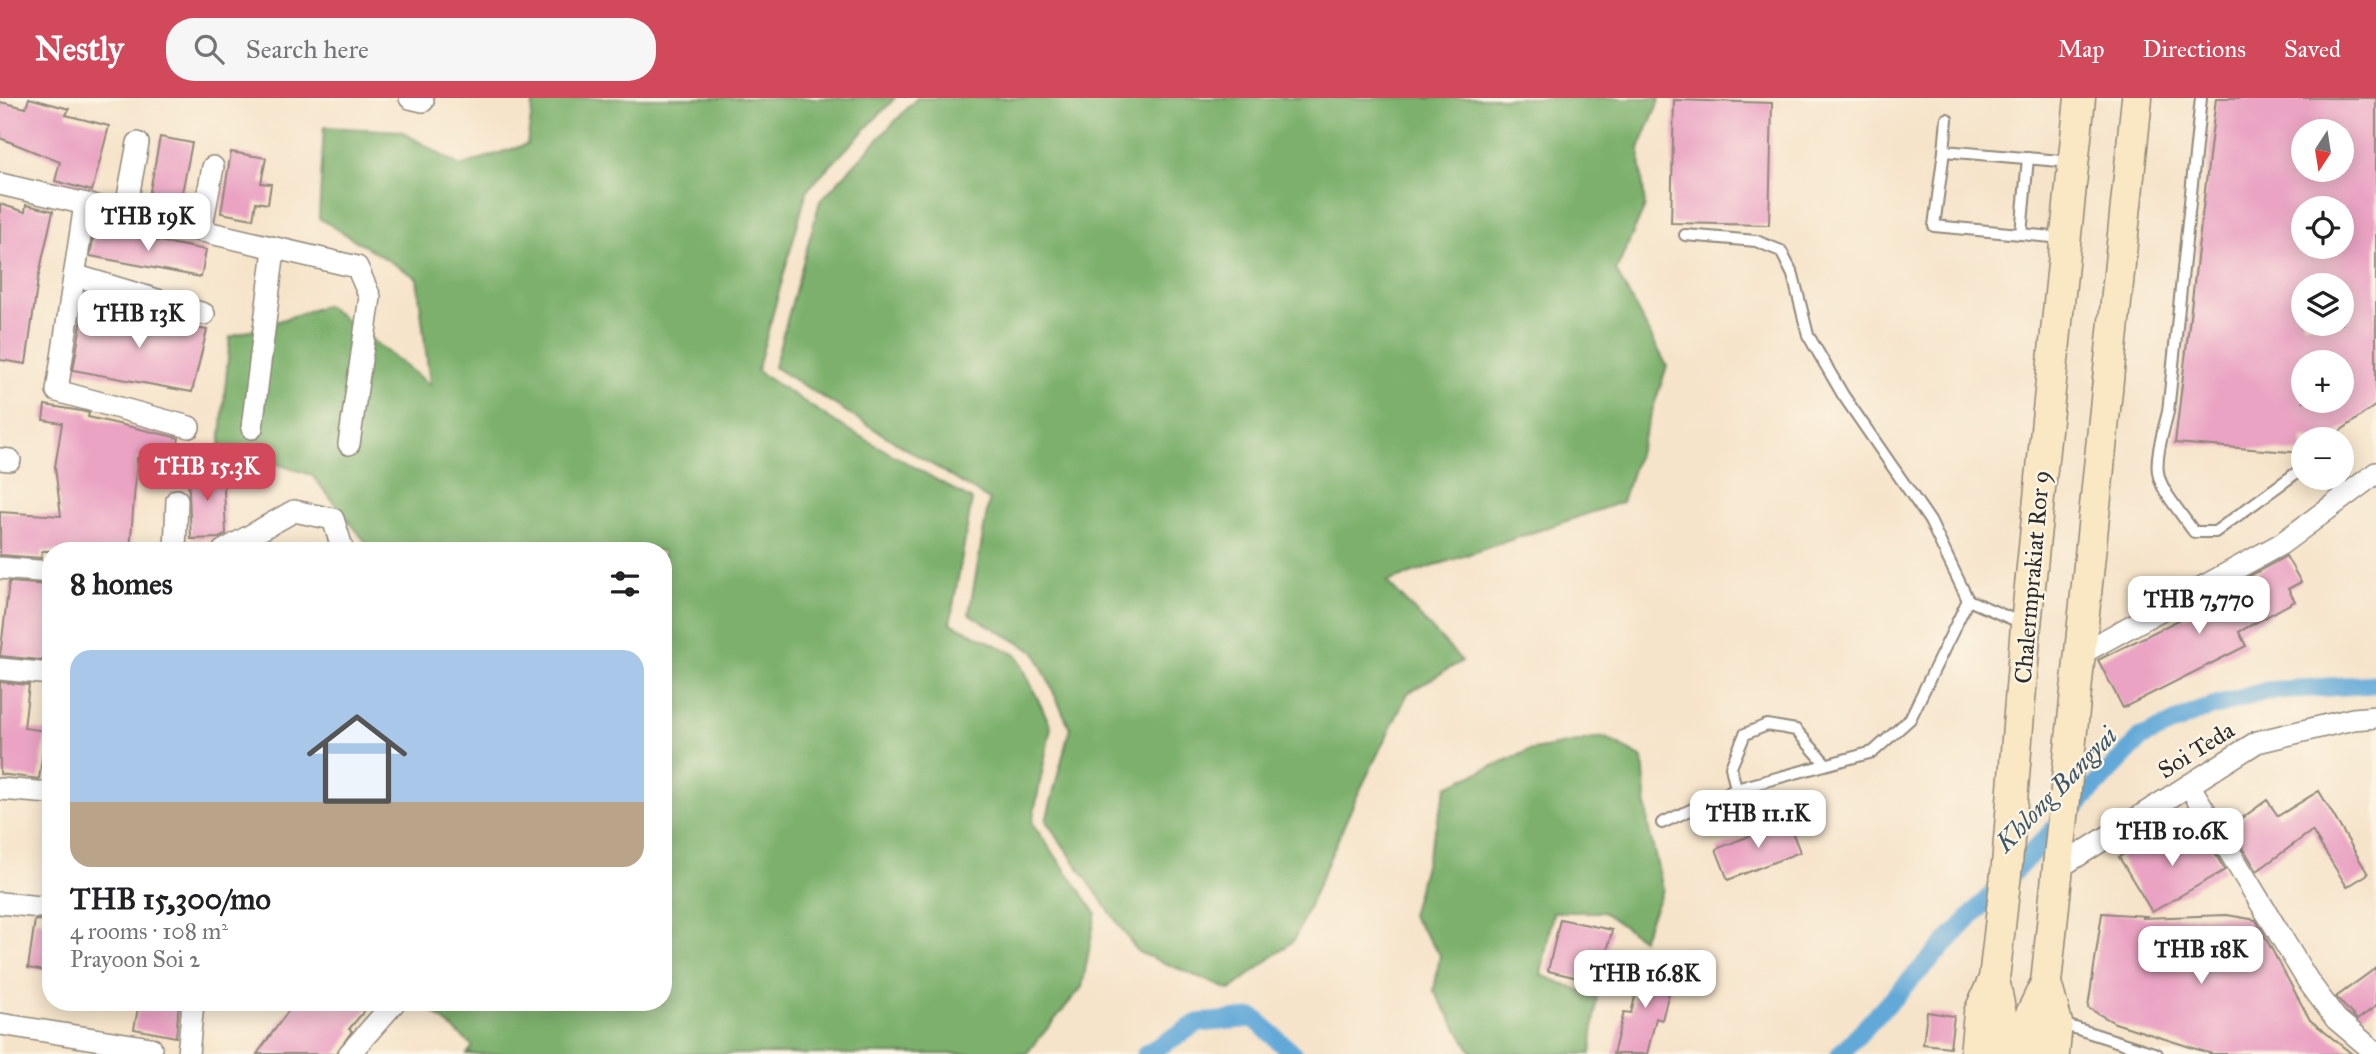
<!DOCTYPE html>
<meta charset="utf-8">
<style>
:root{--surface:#fff;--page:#f6f6f6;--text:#202124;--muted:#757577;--line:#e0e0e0;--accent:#d1495b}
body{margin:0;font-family:"IM FELL Great Primer",serif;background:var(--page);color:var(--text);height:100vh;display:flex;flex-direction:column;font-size:26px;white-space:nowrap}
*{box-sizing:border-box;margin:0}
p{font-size:23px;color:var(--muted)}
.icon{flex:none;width:38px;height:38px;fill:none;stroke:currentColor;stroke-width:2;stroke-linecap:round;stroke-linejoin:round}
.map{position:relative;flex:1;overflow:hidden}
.side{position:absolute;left:42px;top:444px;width:630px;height:469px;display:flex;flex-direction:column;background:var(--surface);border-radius:28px;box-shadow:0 4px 18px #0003}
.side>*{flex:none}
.needle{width:46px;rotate:192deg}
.fabs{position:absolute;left:2291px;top:21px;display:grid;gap:14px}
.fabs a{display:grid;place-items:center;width:63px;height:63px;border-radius:50%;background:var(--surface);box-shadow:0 4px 18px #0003;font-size:35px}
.price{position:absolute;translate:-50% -60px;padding:0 16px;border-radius:14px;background:#fff;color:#222;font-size:23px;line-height:46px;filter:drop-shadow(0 2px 4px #0008)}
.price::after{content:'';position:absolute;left:50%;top:42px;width:21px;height:16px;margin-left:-10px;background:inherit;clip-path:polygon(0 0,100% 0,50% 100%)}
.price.current{background:var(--accent);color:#fff}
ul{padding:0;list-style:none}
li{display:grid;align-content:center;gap:14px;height:371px;padding:0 28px}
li+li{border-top:2px solid var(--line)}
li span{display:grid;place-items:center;height:217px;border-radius:21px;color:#555}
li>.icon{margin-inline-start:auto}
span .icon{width:126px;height:126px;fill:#fffc;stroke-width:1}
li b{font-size:30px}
h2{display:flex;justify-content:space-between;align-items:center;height:84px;padding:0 28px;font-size:30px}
header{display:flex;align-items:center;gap:42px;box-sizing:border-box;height:98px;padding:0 35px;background:var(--accent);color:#fff}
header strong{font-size:33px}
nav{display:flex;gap:38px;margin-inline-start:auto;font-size:24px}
.search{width:490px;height:63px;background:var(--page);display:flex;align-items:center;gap:18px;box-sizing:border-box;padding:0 24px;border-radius:28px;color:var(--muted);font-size:26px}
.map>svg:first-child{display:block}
.forest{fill:#7cb06c;stroke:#546e4c;stroke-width:2}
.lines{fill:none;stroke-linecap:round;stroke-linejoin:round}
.canal{stroke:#62a9d8;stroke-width:19}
.building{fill:#eaa3c3;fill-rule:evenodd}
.lane-casing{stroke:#90887a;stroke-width:14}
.street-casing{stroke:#90887a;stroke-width:24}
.secondary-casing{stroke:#90887a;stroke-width:33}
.lane{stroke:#fff;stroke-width:10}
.street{stroke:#fff;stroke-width:21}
.secondary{stroke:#fae7c3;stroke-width:30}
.labels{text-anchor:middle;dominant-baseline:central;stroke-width:5;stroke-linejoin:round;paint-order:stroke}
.street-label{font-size:24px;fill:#2b2b2b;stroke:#fcf5e5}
.water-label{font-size:26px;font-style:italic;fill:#3e5768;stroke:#fcf5e5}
</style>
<header>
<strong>Nestly</strong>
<div class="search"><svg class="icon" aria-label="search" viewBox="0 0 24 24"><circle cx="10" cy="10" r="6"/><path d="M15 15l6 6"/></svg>Search here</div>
<nav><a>Map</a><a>Directions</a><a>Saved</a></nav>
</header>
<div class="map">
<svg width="2376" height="956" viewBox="0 0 2376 956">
<rect width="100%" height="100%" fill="#fcf5e5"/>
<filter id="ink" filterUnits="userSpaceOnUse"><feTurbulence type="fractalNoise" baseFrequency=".0143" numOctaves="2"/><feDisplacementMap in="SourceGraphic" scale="14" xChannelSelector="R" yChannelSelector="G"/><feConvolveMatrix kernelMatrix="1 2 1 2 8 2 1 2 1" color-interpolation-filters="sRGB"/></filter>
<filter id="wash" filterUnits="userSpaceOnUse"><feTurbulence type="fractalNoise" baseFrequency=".00686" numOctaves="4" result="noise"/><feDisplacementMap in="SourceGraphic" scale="28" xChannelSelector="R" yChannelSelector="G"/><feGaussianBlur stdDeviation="1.57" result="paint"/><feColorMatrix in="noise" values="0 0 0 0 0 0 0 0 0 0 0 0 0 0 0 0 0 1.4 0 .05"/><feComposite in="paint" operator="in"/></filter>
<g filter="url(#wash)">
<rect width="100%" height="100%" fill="#f6e4ca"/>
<g class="forest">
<path d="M534 0H895L807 92 757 273 837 325 972 402 950 525 1017 557 1051 629 1032 725 1096 815 1082 889 1026 956H467L473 948 423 905H663V453H369V448L312 377 220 348 230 239 326 207 430 287 417 180 319 120 324 29 401 33 460 68 527 46Z"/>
<path d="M917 0H1660L1639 51 1645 108 1616 173 1667 268 1622 404 1387 484 1462 563 1408 595 1355 702 1294 842 1230 892 1138 854 1046 723 1070 630 1035 554 969 516 989 402 774 269 820 103Z"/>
<path d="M1604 639 1643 660 1648 728 1663 791 1642 841 1603 814H1553L1541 877 1597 899 1591 956H1473L1434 893 1440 857 1411 817 1447 688 1528 653Z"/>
</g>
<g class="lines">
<g class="canal">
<path d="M1146 956 1198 925 1254 920 1293 956"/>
<path d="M1840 956 2141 640 2199 613 2266 593 2376 586"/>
</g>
</g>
<g id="blocks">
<g class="building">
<path d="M29 0 69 11 66 17 109 28 92 93 55 83 60 64 0 40V4L26 10Z"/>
<path d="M2216 0H2376V307L2329 341H2303V355L2175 345ZM2303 33H2342V72H2303ZM2303 110H2342V149H2303ZM2303 187H2342V226H2303ZM2303 264H2342V303H2303Z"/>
<path d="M1674 2 1772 5 1769 127 1671 125Z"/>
<path d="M160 39 192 45 180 105 149 98Z"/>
<path d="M231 54 266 60 261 85 271 86 268 106 256 104 253 121 221 115Z"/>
<path d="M0 106 25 114 26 107 53 113 38 181 26 266 0 262Z"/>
<path d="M95 131 206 152 201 179 90 158Z"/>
<path d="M84 209 207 232 192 294 73 272Z"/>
<path d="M45 307 81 313 89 315 88 319 179 340 174 366 137 360 130 453H42L41 460 0 457V414L61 418 55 369 62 325 43 322Z"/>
<path d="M223 368 226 436 219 440 191 441 188 370Z"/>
<path d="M2286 458 2301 484 2288 491 2295 503 2239 534 2246 548 2123 610 2098 562 2231 496 2228 490Z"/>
<path d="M9 484 51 487V563L0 558Z"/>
<path d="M0 584 29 587 24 630 46 633 39 681 0 676Z"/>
<path d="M2319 693 2368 776 2347 789 2312 733 2257 773 2230 729 2267 702 2278 718Z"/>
<path d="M1788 723 1800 754 1728 782 1716 751Z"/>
<path d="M2199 729 2225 772 2152 814 2119 759 2146 744 2153 755Z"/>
<path d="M2102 815 2146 818 2142 820 2227 817 2256 822 2310 922 2352 956H2212L2115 925 2088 910Z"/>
<path d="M1560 821 1612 832 1600 885 1548 873Z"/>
<path d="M35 822 51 823V874L28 870Z"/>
<path d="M1644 863 1675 871 1662 922 1656 920 1647 956H1613L1624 914 1631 915Z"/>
<path d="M2376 870V908L2357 922 2336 899Z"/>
<path d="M139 905H179L176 939 134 931Z"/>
<path d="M294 905H371L349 931 352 933 336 956H257Z"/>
<path d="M1927 914 1954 918 1950 949 1923 946Z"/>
</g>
</g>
</g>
<g filter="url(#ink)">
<use href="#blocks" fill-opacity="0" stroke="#90887a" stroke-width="2"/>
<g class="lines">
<defs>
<g id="lane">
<path d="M2201 0 2168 314C2150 383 2153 377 2194 434H2215L2303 370"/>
<path d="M1944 53 1947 21"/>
<path d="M2021 136 2028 60"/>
<path d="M1685 137 1756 143 1781 153 1793 177 1808 237 1843 297 1930 423 1968 502"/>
<path d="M2063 140 1934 128 1944 53 2072 64"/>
<path d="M1736 691 1731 669 1745 636 1767 627 1796 632 1826 666"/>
<path d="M1662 725 1736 691 1873 654 1910 621 1968 502 2024 526"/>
<path d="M2059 925 2157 956"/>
</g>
<g id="street">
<path d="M410 0 423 3"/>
<path d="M0 86 357 169 370 199 349 346"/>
<path d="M85 106 57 293 189 329"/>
<path d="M125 115 138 45"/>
<path d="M201 133 213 69"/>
<path d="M74 177 204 216"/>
<path d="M252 330 274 151"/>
<path d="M0 361 10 362"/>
<path d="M175 453 177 402"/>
<path d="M223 453 294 413 333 421 341 446 338 453"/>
<path d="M0 470 51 474"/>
<path d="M2082 555 2281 446 2376 375"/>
<path d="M0 571 51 576"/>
<path d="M2189 687 2308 883 2336 921 2376 955"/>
<path d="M0 691 51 695"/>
<path d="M2060 769 2257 644 2353 621 2376 619"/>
<path d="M0 805 51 810"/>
<path d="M0 926 151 950"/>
<path d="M188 956 193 905"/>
<path d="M349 956 394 905"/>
</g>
<g id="secondary">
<path d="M1994 881 2001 916 1998 956"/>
<path d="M1975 956 1979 915 1994 881 2007 767 2026 527 2080 0"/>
<path d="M2027 956 2030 918 2046 885"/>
<path d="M2054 956 2057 925 2046 885 2137 0"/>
</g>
</defs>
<use href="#lane" class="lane-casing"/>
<use href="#street" class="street-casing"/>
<use href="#secondary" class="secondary-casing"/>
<use href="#lane" class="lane"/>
<use href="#street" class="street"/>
<use href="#secondary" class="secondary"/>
</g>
</g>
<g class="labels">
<g class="street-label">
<text transform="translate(2032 479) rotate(-85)">Chalermprakiat Ror 9</text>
<text transform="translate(2196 652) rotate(-32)">Soi Teda</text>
</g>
<g class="water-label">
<text transform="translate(2056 691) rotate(-46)">Khlong Bangyai</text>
</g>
</g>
</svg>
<div class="fabs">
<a><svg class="needle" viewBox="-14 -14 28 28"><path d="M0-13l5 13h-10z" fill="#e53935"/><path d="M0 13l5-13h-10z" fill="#757577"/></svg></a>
<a><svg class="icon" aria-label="locate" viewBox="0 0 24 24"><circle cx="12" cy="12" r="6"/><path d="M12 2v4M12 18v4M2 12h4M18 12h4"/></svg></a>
<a><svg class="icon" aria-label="layers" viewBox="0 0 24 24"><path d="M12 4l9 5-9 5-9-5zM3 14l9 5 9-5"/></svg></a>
<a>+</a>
<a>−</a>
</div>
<b class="price" style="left:148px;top:155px">THB 19K</b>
<b class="price" style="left:139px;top:252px">THB 13K</b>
<b class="price current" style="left:207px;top:405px">THB 15.3K</b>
<b class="price" style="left:2199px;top:538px">THB 7,770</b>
<b class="price" style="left:1758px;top:752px">THB 11.1K</b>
<b class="price" style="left:2172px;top:770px">THB 10.6K</b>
<b class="price" style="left:2201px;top:888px">THB 18K</b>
<b class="price" style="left:1645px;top:912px">THB 16.8K</b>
<section class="side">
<h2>8 homes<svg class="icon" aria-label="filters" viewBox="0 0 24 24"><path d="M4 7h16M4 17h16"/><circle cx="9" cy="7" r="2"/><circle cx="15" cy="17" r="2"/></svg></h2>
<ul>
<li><span style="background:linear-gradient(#a9c7e8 70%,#b9a48a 0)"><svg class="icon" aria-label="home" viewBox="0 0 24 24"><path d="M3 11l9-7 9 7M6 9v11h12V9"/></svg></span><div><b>THB 15,300/mo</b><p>4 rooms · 108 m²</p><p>Prayoon Soi 2</p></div></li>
</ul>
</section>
</div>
